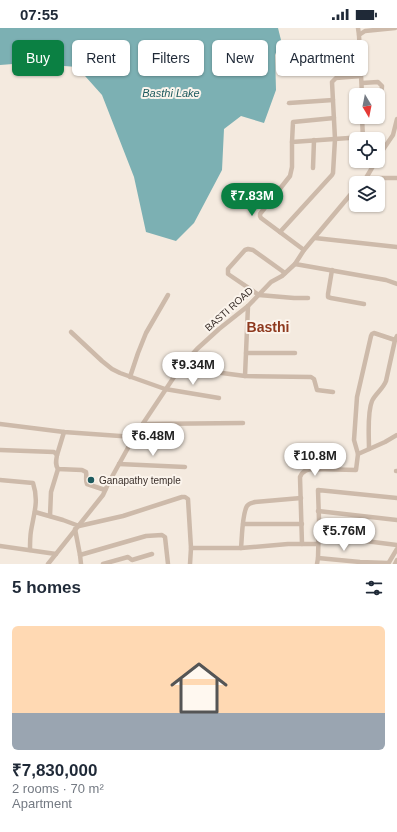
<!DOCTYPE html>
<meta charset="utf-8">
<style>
:root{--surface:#fff;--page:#f6f6f7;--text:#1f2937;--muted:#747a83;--line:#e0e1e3;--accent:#0b8043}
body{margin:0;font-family:Arial,sans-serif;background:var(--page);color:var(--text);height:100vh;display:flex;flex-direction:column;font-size:15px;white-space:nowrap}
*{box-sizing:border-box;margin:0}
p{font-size:13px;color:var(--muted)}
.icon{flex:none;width:22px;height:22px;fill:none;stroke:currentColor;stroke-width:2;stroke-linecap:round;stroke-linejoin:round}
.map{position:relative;height:536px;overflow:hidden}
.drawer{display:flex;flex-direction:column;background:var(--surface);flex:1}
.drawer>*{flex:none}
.top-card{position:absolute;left:12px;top:12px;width:373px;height:36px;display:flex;gap:8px}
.needle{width:26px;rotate:170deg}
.fabs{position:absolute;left:349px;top:60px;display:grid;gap:8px}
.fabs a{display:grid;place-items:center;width:36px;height:36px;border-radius:6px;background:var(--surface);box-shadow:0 1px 3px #0004;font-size:20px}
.price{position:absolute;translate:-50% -34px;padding:0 9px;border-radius:14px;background:#fff;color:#222;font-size:13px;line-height:26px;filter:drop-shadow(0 1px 2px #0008)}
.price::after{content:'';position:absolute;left:50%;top:24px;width:12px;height:9px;margin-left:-6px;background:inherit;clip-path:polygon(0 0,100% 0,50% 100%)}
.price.current{background:var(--accent);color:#fff}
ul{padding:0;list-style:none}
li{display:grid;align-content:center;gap:8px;height:212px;padding:0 12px}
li+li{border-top:1px solid var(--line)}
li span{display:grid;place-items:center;height:124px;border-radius:6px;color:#555}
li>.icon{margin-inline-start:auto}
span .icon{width:72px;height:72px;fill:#fffc;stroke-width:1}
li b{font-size:17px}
h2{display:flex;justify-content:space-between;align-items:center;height:48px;padding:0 12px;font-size:17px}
.tag{padding:0 14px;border-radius:6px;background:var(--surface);box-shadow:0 1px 3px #0004;font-size:14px;line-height:36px}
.tag.current{background:var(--accent);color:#fff}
.status{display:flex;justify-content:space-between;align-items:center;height:28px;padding:0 20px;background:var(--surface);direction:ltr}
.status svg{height:11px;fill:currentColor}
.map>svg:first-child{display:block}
.water{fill:#7cb0b3}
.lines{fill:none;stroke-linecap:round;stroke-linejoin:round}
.street{stroke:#cdbaaa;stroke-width:4.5}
.poi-dot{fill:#1d5a5e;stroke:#fbf4ec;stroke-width:1.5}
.labels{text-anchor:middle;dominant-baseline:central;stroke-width:4;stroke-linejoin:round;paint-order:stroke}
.street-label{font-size:10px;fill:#3a2f2a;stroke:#fbf4ec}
.poi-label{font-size:10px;fill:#3a2f2a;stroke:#fbf4ec;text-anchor:start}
.water-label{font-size:11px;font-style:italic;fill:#1d5a5e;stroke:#fbf4ec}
.district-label{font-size:14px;font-weight:bold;fill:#8e391e;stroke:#fbf4ec}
</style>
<div class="status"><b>07:55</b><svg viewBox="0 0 49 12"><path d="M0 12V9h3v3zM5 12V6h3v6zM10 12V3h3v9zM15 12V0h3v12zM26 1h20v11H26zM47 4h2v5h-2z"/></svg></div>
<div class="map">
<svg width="397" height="536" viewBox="0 0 397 536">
<rect width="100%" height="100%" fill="#f4eadf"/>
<path class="water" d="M0 0H278L281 12 275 27 276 62 264 95 241 88 224 101 222 142 194 195 176 213 146 204 134 149 102 67 77 39 26 35 0 37Z"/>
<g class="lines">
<g class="street">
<path d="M358 0 359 7"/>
<path d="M362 55 378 54 382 58 379 93"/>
<path d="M362 67 359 7 365 3 395 0"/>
<path d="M289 75 333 72"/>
<path d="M362 89 363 111"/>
<path d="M292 114 293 94 334 90"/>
<path d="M378 129 393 107 397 91"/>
<path d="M361 137V133"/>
<path d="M313 140 314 112"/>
<path d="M366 150H397"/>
<path d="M361 155 366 150 376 133"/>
<path d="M280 204 332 147 333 145 335 111 332 54 336 50 361 48"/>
<path d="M315 210 397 219"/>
<path d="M304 222 261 190 260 188V186L290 148 292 139V114L363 109"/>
<path d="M295 236 386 252 397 256"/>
<path d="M332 242 328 266V269L331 270 364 276"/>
<path d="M285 245 253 222 248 221 245 222 228 241V246L259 267 294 270H308"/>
<path d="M71 304 102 333 112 341 120 345 165 361 219 370"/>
<path d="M246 325H295"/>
<path d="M183 337 222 345 245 348 311 349 314 351 317 362 333 364"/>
<path d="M245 348 248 278"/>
<path d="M130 349 138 325 146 305 168 267"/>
<path d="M0 396 64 404 134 409"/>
<path d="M143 396 243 395"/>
<path d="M369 421C369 408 367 385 372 373 375 366 383 361 386 353L395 312 397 308"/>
<path d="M0 422 54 424 57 427C56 433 55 437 58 441L82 442 86 444C87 448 85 452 87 456L105 462"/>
<path d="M358 426 354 412 357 369 371 308 372 306 374 305 395 312"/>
<path d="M57 427 64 404"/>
<path d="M119 436 185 439"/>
<path d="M396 443H397"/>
<path d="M0 452 33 455C39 473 34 485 31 503 30 509 30 516 30 522"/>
<path d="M318 483 397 492"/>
<path d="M35 484 63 492 79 498 123 488 182 469H185L188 471 191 520H241L288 516H318"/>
<path d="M50 488 51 464 58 441"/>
<path d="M243 496H302"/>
<path d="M75 501 80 527 146 508 162 507 165 509 168 536"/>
<path d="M318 507 397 517"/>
<path d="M302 516 300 449C303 442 308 441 315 441L356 442 358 426 385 414 397 407"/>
<path d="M0 518 56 526"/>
<path d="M241 520C242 511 242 486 247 478 249 475 252 475 255 474L301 470"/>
<path d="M80 527 81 536"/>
<path d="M318 530 319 492 318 462 397 470"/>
<path d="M48 536 103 467 108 456 134 409 180 340 197 321 219 301 248 278 271 254 282 248 295 236 304 222 356 160"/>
<path d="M103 536 128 529 132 532 152 526"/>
<path d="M190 536 191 520"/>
<path d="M317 536 318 530 360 534 388 535"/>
<path d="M388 536 397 521"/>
<path d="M395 536 397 532"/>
</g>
</g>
<circle class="poi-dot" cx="91" cy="452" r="4"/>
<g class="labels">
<g class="street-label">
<text transform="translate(229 281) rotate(-42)">BASTI ROAD</text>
</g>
<g class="poi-label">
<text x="99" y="452">Ganapathy temple</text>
</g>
<g class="water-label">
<text x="171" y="65">Basthi Lake</text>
</g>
<g class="district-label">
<text x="268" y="299">Basthi</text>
</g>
</g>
</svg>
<div class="fabs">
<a><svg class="needle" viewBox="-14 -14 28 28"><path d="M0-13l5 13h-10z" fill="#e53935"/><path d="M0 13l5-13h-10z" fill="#747a83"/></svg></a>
<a><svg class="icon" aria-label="locate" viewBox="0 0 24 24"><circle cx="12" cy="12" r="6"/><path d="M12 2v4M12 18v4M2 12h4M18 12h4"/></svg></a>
<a><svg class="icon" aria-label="layers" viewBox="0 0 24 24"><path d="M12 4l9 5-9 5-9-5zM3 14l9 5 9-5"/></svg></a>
</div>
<b class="price current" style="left:252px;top:189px">₹7.83M</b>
<b class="price" style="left:193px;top:358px">₹9.34M</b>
<b class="price" style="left:153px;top:429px">₹6.48M</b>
<b class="price" style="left:315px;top:449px">₹10.8M</b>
<b class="price" style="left:344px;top:524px">₹5.76M</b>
<div class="top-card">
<a class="tag current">Buy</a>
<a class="tag">Rent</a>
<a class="tag">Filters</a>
<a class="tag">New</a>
<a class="tag">Apartment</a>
</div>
</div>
<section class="drawer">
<h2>5 homes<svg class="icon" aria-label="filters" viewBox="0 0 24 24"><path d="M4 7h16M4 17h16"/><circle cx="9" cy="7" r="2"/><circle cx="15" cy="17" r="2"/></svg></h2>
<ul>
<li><span style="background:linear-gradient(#ffd9b3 70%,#9aa5b1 0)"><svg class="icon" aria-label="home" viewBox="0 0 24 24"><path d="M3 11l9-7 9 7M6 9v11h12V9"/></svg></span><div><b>₹7,830,000</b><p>2 rooms · 70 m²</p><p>Apartment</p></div></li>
</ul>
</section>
